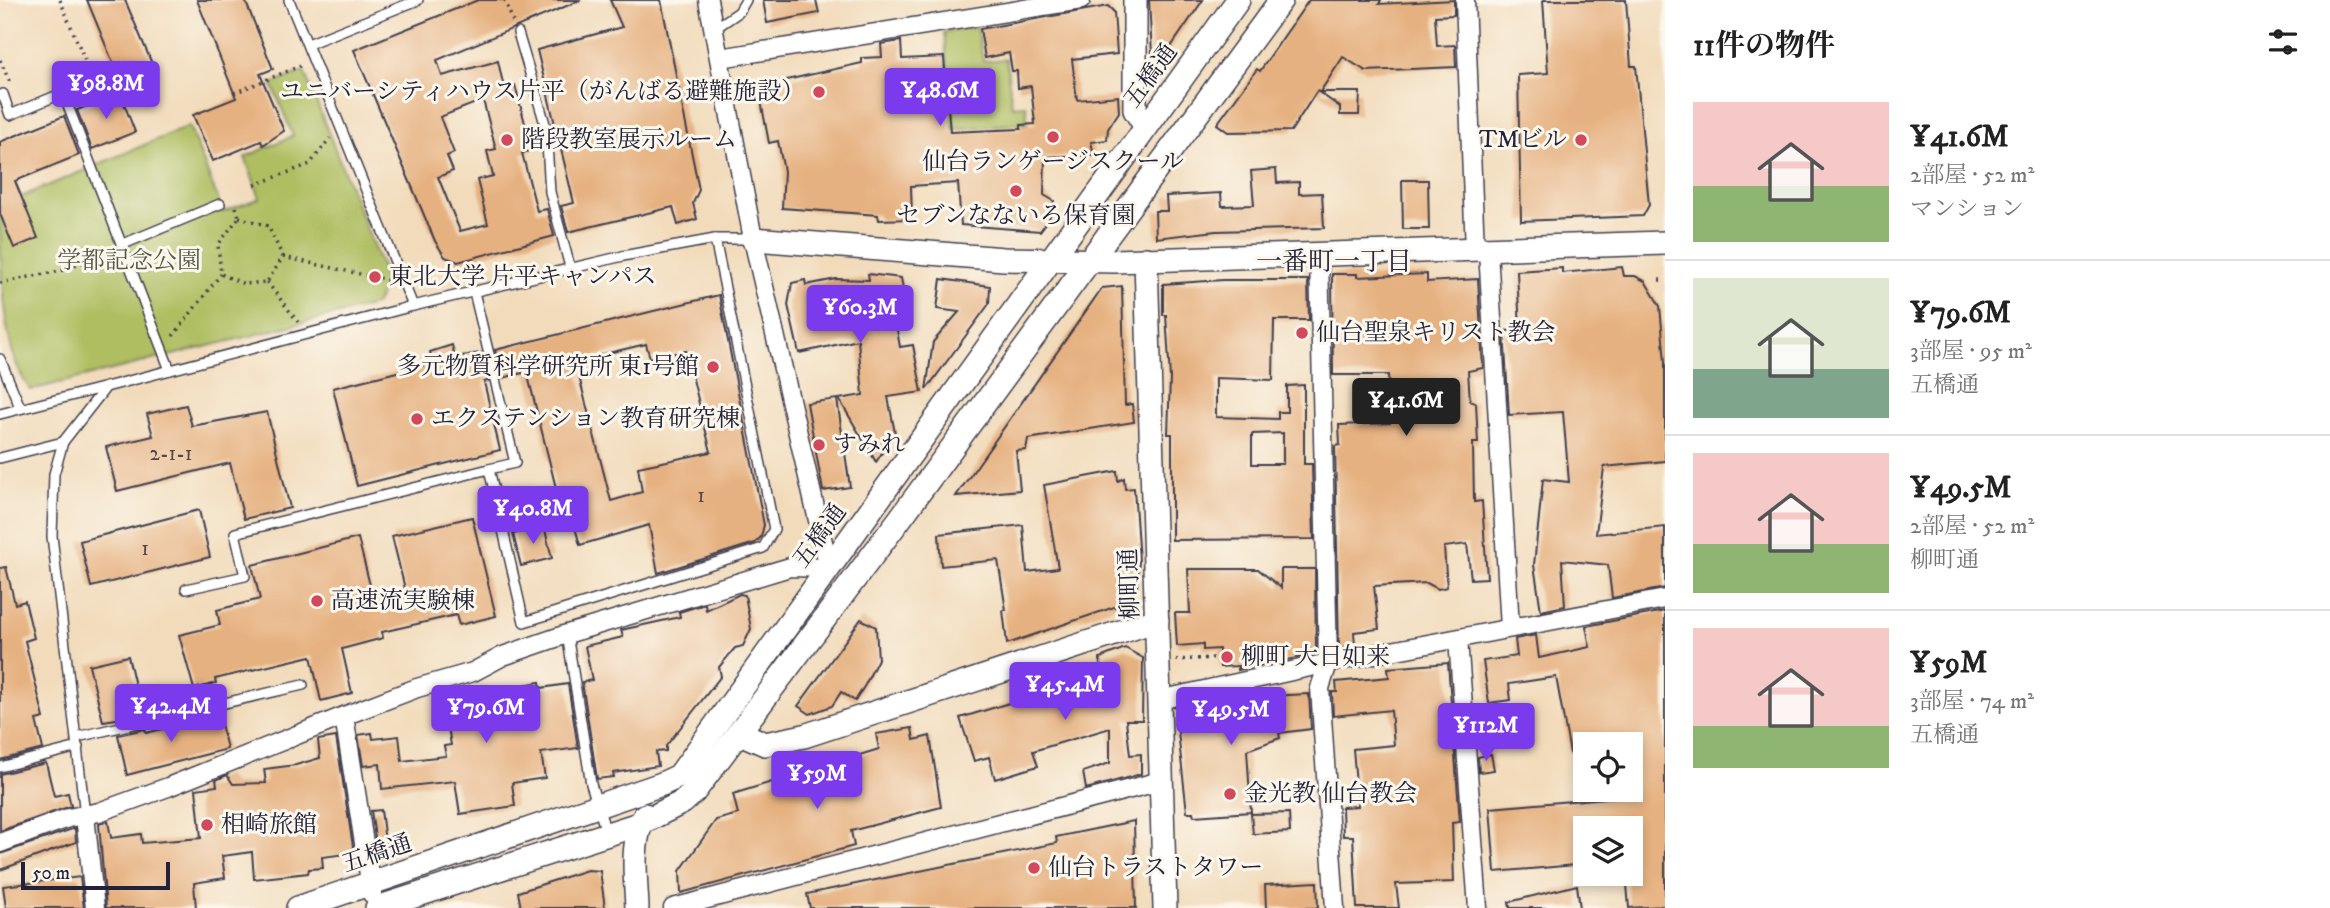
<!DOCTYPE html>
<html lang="ja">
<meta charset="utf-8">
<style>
:root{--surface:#fff;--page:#f2f2f2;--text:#222;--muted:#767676;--line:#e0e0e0;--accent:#7c3aed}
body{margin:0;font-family:"IM FELL DW Pica","Noto Serif JP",serif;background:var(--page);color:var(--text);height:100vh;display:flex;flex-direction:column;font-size:26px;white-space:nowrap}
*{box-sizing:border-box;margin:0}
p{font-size:23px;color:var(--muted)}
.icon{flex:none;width:38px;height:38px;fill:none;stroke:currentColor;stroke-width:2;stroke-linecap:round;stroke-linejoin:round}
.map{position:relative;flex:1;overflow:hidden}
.drawer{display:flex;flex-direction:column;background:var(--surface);width:665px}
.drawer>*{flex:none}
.buttons{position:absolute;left:1573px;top:732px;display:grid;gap:14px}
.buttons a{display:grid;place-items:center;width:70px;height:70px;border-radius:0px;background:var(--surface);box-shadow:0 4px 10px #0003;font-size:35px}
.scale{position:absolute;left:21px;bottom:18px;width:149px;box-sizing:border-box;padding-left:7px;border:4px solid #22223b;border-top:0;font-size:19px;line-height:24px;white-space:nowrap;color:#22223b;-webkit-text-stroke:5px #fbf7ec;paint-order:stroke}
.price{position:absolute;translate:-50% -60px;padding:0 16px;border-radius:7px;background:var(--accent);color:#fff;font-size:23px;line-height:46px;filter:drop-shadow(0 2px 4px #0008)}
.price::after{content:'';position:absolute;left:50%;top:42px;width:21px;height:16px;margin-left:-10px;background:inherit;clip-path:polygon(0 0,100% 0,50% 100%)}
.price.active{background:#222;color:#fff}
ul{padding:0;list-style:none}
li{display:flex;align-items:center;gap:21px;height:175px;padding:0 28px}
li+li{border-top:2px solid var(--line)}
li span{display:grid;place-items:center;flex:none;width:196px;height:140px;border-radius:0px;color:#555}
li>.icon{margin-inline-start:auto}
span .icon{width:84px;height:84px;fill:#fffc;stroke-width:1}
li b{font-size:30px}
h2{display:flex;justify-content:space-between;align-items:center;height:84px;padding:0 28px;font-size:30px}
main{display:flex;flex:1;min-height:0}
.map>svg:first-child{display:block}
.green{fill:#afbe61;stroke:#68704e;stroke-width:2}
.building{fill:#e6b180;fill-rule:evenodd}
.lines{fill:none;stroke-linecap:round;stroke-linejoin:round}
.service-casing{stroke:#413e4e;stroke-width:12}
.minor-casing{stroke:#413e4e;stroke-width:21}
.tertiary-casing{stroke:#413e4e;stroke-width:26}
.path{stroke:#413e4e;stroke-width:3.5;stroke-dasharray:2 5;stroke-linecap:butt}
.service{stroke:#fff;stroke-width:9}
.minor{stroke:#fff;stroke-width:18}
.tertiary{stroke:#fff;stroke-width:23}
.poi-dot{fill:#d1495b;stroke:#fbf7ec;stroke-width:2.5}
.labels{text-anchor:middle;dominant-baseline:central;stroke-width:6;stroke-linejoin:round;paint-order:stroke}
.number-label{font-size:21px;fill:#53464c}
.street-label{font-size:24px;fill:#22223b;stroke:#fbf7ec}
.poi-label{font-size:24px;fill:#22223b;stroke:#fbf7ec;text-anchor:start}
.park-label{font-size:24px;fill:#535948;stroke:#fbf7ec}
.neighbourhood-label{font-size:26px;fill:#22223b;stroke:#fbf7ec}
</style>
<main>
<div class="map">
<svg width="1665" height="908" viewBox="0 0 1665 908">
<rect width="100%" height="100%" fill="#fbf7ec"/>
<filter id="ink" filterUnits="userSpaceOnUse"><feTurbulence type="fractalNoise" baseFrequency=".0143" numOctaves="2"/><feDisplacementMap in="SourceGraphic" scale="14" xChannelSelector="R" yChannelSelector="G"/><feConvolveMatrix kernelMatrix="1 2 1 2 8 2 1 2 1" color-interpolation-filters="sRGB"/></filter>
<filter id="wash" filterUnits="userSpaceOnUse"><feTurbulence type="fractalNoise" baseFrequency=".00686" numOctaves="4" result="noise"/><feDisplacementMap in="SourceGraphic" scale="28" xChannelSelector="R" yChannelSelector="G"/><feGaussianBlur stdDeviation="1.57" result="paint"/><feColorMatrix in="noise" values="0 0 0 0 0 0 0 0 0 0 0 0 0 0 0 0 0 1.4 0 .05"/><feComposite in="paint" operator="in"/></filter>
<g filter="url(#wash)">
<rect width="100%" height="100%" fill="#f2dbbb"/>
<g class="green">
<path d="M977 27 983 61 1006 59 1012 106 1026 105 1027 123 953 129 944 32Z"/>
<path d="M304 71 383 270 385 285 375 305 31 390C0 354 0 260 0 206L189 126 223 212 260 198 245 157 293 136 272 84Z"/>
</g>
<g id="blocks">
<g class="building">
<path d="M87 0H125L153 66 120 80Z"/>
<path d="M197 0H245L273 69 260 74 284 131 263 145 261 141 213 161 193 115 236 98Z"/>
<path d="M478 0H581L437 60 442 76 498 61 504 88 515 85 532 150 522 153 537 211 547 209 554 236 458 262 445 257 435 241 354 50ZM483 100 496 149 487 151 493 176 477 180 488 224 460 231 438 177 453 171 447 156 454 153 440 117Z"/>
<path d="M610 0H661L699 190 693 203 697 219 678 225 673 207 568 232 561 206 574 203 537 50 622 27Z"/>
<path d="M763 0H816L819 13 767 23Z"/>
<path d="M1149 0H1203L1153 73Z"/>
<path d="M1309 0H1381L1379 4 1454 0V15L1435 16 1437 46 1455 45 1456 67 1366 71 1343 57 1320 92H1360L1359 115H1340V107L1317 91 1291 131 1228 132 1217 124 1257 69 1260 71Z"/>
<path d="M1543 0H1626L1631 66H1636L1649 205 1643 216 1521 221 1518 75 1548 73Z"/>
<path d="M1108 6 1114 12 1117 54 1072 59 1077 100 1118 96 1119 112 1108 129 1107 140 1091 142 1094 155 1045 157 1044 195 1054 201 1049 219 1040 231 961 225 958 183 911 186 912 219 879 220 878 215 782 208 784 171 778 141 769 143 761 101 772 98 769 84 862 63V58L882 57 881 44 901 41 902 59 944 57 950 132 1021 129V125L1035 124 1031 86 1018 88 1017 71H1012L1009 53 985 58 980 29Z"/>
<path d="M120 93 135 132 92 149 77 110Z"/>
<path d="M64 116 79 155 15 181 38 238 14 248 0 214V142Z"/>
<path d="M1276 169 1277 183 1299 182V194L1322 193 1324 228 1216 231 1156 238 1155 211H1167L1166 196 1221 193 1222 206 1254 205 1251 171Z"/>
<path d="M1402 180H1428L1429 229H1403Z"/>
<path d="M1622 267 1624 276H1635L1645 281 1660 306 1665 362V461L1604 467 1596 534 1665 527V588L1612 598 1608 565 1562 560 1565 606 1541 611 1534 565 1543 479 1569 482 1563 412 1509 415 1504 331 1520 330 1517 271 1562 268V273Z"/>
<path d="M868 274 901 278 905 300 892 302 900 347 913 345 922 392 888 397 895 433 876 462 839 399 863 395 858 340 799 353 788 305 792 283 805 280 806 285 836 279 869 280Z"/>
<path d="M1332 274H1357V277L1427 274V282L1478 279 1483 368 1468 371 1470 401 1476 403 1478 443H1473L1474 502 1482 501 1487 578 1471 579 1467 544 1444 547 1447 587 1438 589 1427 583 1374 586 1379 629 1354 632 1355 646 1339 649 1335 446 1340 445 1339 425 1390 423 1388 375H1333Z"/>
<path d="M941 279 990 286 989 304 926 390 933 342 959 312 937 309Z"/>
<path d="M1223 280H1308L1309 320H1274L1273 380 1216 378V417L1278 419V412H1287V386L1304 385V464H1312L1314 539 1172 540V434H1168L1170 378 1166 315H1163V284ZM1283 433V464H1252V434Z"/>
<path d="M1122 286 1125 405 1132 404 1134 422 1028 439 1026 450 1016 451 1020 490 956 496 1102 288Z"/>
<path d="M719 295 764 525 761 537 755 543 658 573 649 525 580 545 570 510 562 512 527 372 502 378 495 350ZM646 344 650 358 686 351 711 452 638 467 642 492 611 501 575 361Z"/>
<path d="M452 345 455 357 481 353 488 381 484 382 500 450 357 486 333 388 433 363 430 352Z"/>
<path d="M837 399 850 487 823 491 807 403Z"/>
<path d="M186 405 192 426 267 412 290 508 244 519 230 463 117 491 106 447 153 436 147 414Z"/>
<path d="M1117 471 1118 481 1124 478 1125 489 1134 488 1139 561 1137 587 1126 603 1007 644 1003 610H1006L998 560 941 566 939 534 1023 525 1027 572 1058 568 1044 485Z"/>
<path d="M199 510 210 557 91 587 80 541Z"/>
<path d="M472 517 496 616 459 625 456 615 382 632 383 638 342 649 352 693 321 701 311 656 215 679 216 683 194 689 179 635 220 625 217 610 260 599 252 565 358 538 375 605 407 597 392 536Z"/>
<path d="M544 526 552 558 521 566 513 534Z"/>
<path d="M6 567 15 604 25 601 34 638 25 641 44 718 36 720 43 749 0 760V568Z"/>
<path d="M1188 569H1258L1281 588V569H1315L1316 654 1238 670V666L1220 667 1219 649 1203 650V644L1177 646 1175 613H1190Z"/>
<path d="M740 594 745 595 751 629 743 646 735 648 719 667 721 676 666 746V751L656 752 658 766 613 773 614 777 597 779 582 682 592 680 585 646 623 637 621 630 680 617 679 612 705 604 706 610Z"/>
<path d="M1665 611V906L1629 908 1626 873H1631V828H1586V864L1495 872 1490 808 1618 797V789H1631V744H1586V750L1570 753 1556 677 1509 684 1511 700 1489 703 1483 661 1517 656 1515 639 1536 635 1539 658 1590 647 1586 626Z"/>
<path d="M861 619 876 627 878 659 865 685 855 701 841 692 832 706 810 714 798 706Z"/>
<path d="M1125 648 1143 658 1142 720H1126L1130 755 1141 754V774L1086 789 1083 772 1110 763V728L1033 751 1038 766 995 779 989 757 974 761 960 718 1101 675 1100 658Z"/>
<path d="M128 656 142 715 103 721 89 665Z"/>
<path d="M1448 663 1460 822 1452 823 1454 882 1396 884 1399 908H1357L1353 836H1343L1342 807 1358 806 1353 749 1394 745 1391 710 1333 716 1332 692H1337L1336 682 1389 677 1388 668Z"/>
<path d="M540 682 541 688 568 684 578 748 541 753 545 778 512 783 515 806 460 814 455 781 382 789 380 764 363 766 358 735 372 733 373 739 399 736 402 761 446 756 444 746 451 745 445 708 471 704 469 689 488 686 489 691Z"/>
<path d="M1309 694 1311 729 1279 733 1280 738 1247 750 1251 812 1194 816 1193 812H1187L1178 732V717L1187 707 1247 697Z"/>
<path d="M219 715 227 749 127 775 118 735 145 729 146 733Z"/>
<path d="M912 728 914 740 930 736 941 807 851 831 854 846 681 893 680 871 716 820 738 814 733 794 879 749 876 734Z"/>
<path d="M336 737 354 853 322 857 323 868 309 869 308 873 254 879 252 852 222 856 225 878 194 883 196 908H106L99 824 108 821 111 838 141 834 142 843 201 838 196 789 217 786 216 780 227 775 233 784 266 783 264 769 296 765 320 758 318 740Z"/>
<path d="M1491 754 1494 770 1479 772 1478 757Z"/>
<path d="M46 763 54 796 68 793 71 806 0 831V774Z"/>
<path d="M381 810 386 849 377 850 371 811Z"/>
<path d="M1289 813 1290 832 1253 834 1251 814Z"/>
<path d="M1134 821 1136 908H810L807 894 1057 843 1056 837Z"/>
<path d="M75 828 76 842 0 870V854Z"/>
<path d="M587 870 600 871 605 908H521L518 892Z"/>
<path d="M80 877 84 908H6L3 886Z"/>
<path d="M1317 882 1318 908H1266L1265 885Z"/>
<path d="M1577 885 1580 908H1510L1509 902Z"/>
</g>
</g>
</g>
<g filter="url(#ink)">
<use href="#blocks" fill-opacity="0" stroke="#413e4e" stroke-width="2"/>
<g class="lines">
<defs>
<g id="service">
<path d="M714 29 739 12 746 0"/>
<path d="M518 33 546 127 550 192 570 267"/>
<path d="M308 44 418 0"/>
<path d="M0 96 3 94 10 115 63 93 170 370"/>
<path d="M121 245 220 204"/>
<path d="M474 292 515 463 489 469 524 622 763 548 774 529 715 239"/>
<path d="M413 306 623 256 715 239H752"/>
<path d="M0 359 20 407"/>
<path d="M0 414 106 387"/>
<path d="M0 458 63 442"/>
<path d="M186 589 245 576 235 533 489 469"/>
<path d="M567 634 591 784 606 832"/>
<path d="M77 737 303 685"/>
<path d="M0 767 78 747"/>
<path d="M85 815 52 536 54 474 63 442 106 387 413 306 289 0"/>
</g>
<g id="minor">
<path d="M1465 0 1475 250"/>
<path d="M720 58 1081 0"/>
<path d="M1488 250 1510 628"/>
<path d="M1319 254 1328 663 1320 688 1335 908"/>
<path d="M1458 639 1478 908"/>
<path d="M1159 700 1328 663 1665 599"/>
<path d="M344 716 372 894"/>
<path d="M85 816 95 908"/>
<path d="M0 843 68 818 99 812 168 787 344 716 417 688 473 672 503 656 567 634 790 567 829 568 753 239 708 0"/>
<path d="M673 908 1161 781"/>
</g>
<g id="tertiary">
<path d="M1135 0V110L1146 127"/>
<path d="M753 239 1004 259 1114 261 1665 243"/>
<path d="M1146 259 1165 908"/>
<path d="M740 733 765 744 804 736 1157 620"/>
<path d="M298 908 662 784 679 776 1238 0"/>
<path d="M377 908 639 824 683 802 694 792 899 520 1281 0"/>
<path d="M637 908C636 879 630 841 645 815"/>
</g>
</defs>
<use href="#service" class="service-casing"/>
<use href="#minor" class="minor-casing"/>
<use href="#tertiary" class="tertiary-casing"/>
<g class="path">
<path d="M60 0 94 82 74 89"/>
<path d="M505 0 513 22"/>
<path d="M0 60 10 83"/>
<path d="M234 93 300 66"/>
<path d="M255 185 310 164 330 138"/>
<path d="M236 207 239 217"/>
<path d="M239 217 268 226 283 257 267 282 244 284 221 274 218 245Z"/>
<path d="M283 257 387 280"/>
<path d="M1659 280H1665"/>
<path d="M267 282 298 322"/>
<path d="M0 283 64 270 109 253"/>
<path d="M173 336 221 274"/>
<path d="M1176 660 1213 658"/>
</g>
<use href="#service" class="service"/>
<use href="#minor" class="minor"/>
<use href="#tertiary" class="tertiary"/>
</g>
</g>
<g class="poi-dot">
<circle cx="819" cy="92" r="7"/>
<circle cx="1053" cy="137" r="7"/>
<circle cx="507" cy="140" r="7"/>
<circle cx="1581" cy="140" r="7"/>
<circle cx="1016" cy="191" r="7"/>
<circle cx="375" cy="277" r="7"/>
<circle cx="1302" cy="333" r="7"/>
<circle cx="713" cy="367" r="7"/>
<circle cx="417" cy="419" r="7"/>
<circle cx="819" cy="445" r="7"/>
<circle cx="317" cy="601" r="7"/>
<circle cx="1227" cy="657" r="7"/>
<circle cx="1230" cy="794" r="7"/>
<circle cx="207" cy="825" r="7"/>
<circle cx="1034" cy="868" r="7"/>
</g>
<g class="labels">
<g class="number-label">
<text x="171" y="454">2-1-1</text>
<text x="701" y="496">1</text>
<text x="145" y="549">1</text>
</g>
<g class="street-label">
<text transform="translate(1151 76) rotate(-54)">五橋通</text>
<text transform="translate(820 536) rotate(-54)">五橋通</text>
<text transform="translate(1130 584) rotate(-92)">柳町通</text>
<text transform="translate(377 854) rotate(-19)">五橋通</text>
</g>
<g class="poi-label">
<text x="805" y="92" text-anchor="end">ユニバーシティハウス片平（がんばる避難施設）</text>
<text x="521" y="140">階段教室展示ルーム</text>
<text x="1567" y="140" text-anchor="end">TMビル</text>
<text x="1053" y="162" text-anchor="middle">仙台ランゲージスクール</text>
<text x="1016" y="216" text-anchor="middle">セブンなないろ保育園</text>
<text x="389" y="277">東北大学 片平キャンパス</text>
<text x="1316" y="333">仙台聖泉キリスト教会</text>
<text x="699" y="367" text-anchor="end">多元物質科学研究所 東1号館</text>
<text x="431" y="419">エクステンション教育研究棟</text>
<text x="833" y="445">すみれ</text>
<text x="331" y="601">高速流実験棟</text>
<text x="1241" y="657">柳町 大日如来</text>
<text x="1244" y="794">金光教 仙台教会</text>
<text x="221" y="825">相崎旅館</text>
<text x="1048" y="868">仙台トラストタワー</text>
</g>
<g class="park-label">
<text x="129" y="261">学都記念公園</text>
</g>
<g class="neighbourhood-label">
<text x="1334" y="262">一番町一丁目</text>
</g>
</g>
</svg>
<div class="buttons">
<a><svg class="icon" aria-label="locate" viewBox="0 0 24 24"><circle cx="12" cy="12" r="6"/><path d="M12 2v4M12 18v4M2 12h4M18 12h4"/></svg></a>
<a><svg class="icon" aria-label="layers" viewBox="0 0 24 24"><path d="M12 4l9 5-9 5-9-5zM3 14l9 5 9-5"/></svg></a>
</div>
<div class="scale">50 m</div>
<b class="price" style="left:106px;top:121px">¥98.8M</b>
<b class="price" style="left:940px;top:128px">¥48.6M</b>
<b class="price" style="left:860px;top:345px">¥60.3M</b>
<b class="price active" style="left:1406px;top:438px">¥41.6M</b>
<b class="price" style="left:533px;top:546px">¥40.8M</b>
<b class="price" style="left:1065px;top:722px">¥45.4M</b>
<b class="price" style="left:171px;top:744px">¥42.4M</b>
<b class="price" style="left:486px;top:745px">¥79.6M</b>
<b class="price" style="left:1231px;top:747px">¥49.5M</b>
<b class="price" style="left:1486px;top:763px">¥112M</b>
<b class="price" style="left:817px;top:811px">¥59M</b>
</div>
<section class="drawer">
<h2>11件の物件<svg class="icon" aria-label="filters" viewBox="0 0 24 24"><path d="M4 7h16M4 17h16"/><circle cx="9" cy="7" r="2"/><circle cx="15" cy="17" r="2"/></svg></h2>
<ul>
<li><span style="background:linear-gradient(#f6c9c9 60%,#8fb573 0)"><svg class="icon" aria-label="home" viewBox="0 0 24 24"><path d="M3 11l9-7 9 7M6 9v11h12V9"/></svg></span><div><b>¥41.6M</b><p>2部屋 · 52 m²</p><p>マンション</p></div></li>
<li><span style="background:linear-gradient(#dfe7d0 65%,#7fa58c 0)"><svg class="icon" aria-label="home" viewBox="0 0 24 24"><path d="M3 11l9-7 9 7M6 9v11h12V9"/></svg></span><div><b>¥79.6M</b><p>3部屋 · 95 m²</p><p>五橋通</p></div></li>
<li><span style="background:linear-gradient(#f6c9c9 65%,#8fb573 0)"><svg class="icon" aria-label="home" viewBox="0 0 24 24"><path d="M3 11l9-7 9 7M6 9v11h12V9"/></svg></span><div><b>¥49.5M</b><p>2部屋 · 52 m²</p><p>柳町通</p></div></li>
<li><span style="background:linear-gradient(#f6c9c9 70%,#8fb573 0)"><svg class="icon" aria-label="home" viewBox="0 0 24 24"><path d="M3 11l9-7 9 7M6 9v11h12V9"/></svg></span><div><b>¥59M</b><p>3部屋 · 74 m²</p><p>五橋通</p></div></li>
</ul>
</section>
</main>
